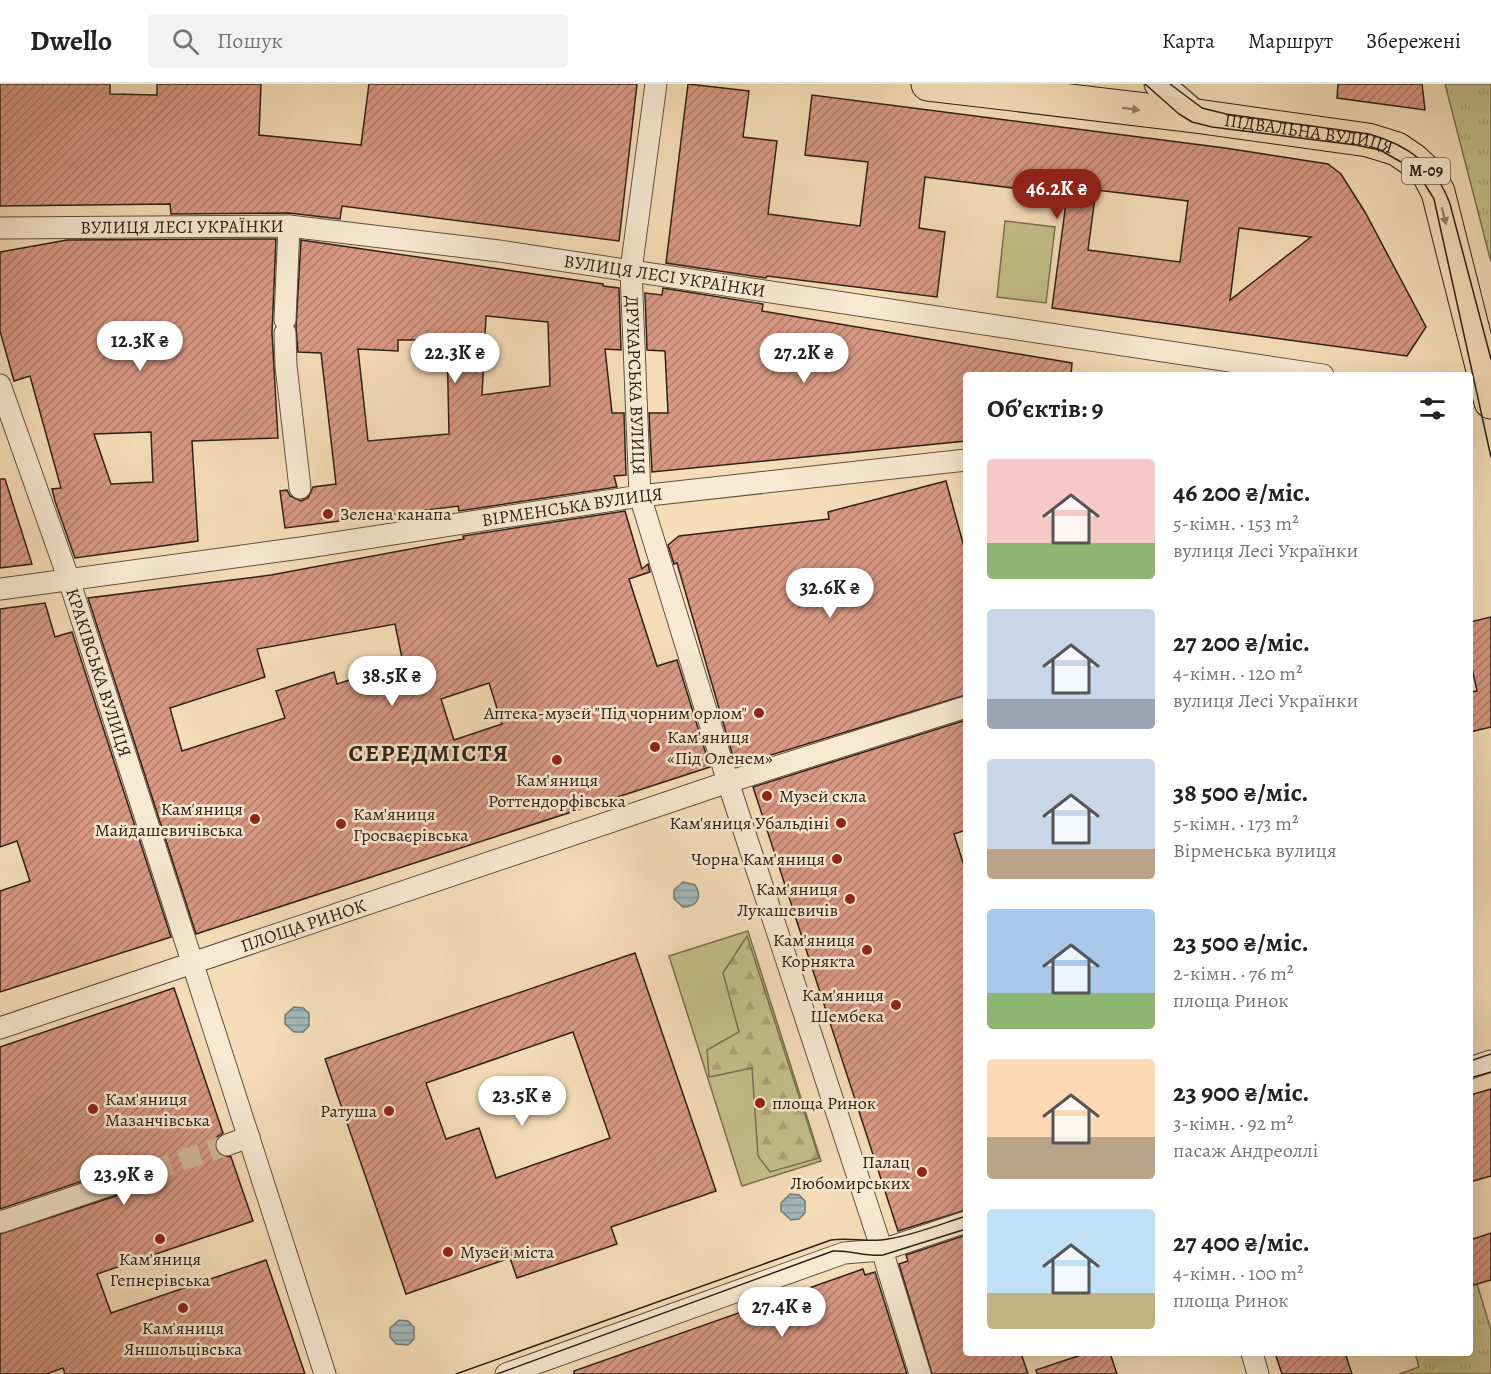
<!DOCTYPE html>
<html lang="uk">
<meta charset="utf-8">
<style>
:root{--surface:#fff;--page:#f2f2f2;--text:#222;--muted:#767676;--line:#e0e0e0;--accent:#8f2418}
body{margin:0;font-family:Alegreya,serif;background:var(--page);color:var(--text);height:100vh;display:flex;flex-direction:column;font-size:22px;white-space:nowrap}
*{box-sizing:border-box;margin:0}
p{font-size:20px;color:var(--muted)}
.icon{flex:none;width:33px;height:33px;fill:none;stroke:currentColor;stroke-width:2;stroke-linecap:round;stroke-linejoin:round}
.map{position:relative;flex:1;overflow:hidden}
.panel{position:absolute;left:963px;top:288px;width:510px;height:984px;display:flex;flex-direction:column;background:var(--surface);border-radius:6px;box-shadow:0 6px 24px #0002}
.panel>*{flex:none}
.price{position:absolute;translate:-50% -51px;padding:0 14px;border-radius:21px;background:#fff;color:#222;font-size:20px;line-height:39px;filter:drop-shadow(0 2px 3px #0008)}
.price::after{content:'';position:absolute;left:50%;top:36px;width:18px;height:14px;margin-left:-9px;background:inherit;clip-path:polygon(0 0,100% 0,50% 100%)}
.price.selected{background:var(--accent);color:#fff}
ul{padding:0;list-style:none}
li{display:flex;align-items:center;gap:18px;height:150px;padding:0 24px}
li span{display:grid;place-items:center;flex:none;width:168px;height:120px;border-radius:6px;color:#555}
li>.icon{margin-inline-start:auto}
span .icon{width:72px;height:72px;fill:#fffc;stroke-width:1}
li b{font-size:26px}
h2{display:flex;justify-content:space-between;align-items:center;height:72px;padding:0 24px;font-size:26px}
header{display:flex;align-items:center;gap:36px;box-sizing:border-box;height:84px;padding:0 30px;background:var(--surface);border-bottom:2px solid var(--line)}
header strong{font-size:28px}
nav{display:flex;gap:33px;margin-inline-start:auto;font-size:21px}
.search{width:420px;height:54px;background:var(--page);display:flex;align-items:center;gap:15px;box-sizing:border-box;padding:0 21px;border-radius:6px;color:var(--muted);font-size:22px}
.map>svg:first-child{display:block}
.green{fill:#c4bf8a;stroke:#7a7050;stroke-width:1.5}
.forest{fill:url(#forest-firs);stroke:#7a7050;stroke-width:1.5}
.park{fill:url(#park-tufts);stroke:#7a7050;stroke-width:1.5}
.water{fill:url(#water-rules);stroke:#747b79;stroke-width:1.5}
.building{fill:url(#building-hatch);stroke:#2f2016;stroke-width:1.5;fill-rule:evenodd}
.lines{fill:none;stroke-linecap:round;stroke-linejoin:round}
.pedestrian-tunnel{stroke:#cdb798;stroke-width:21;stroke-dasharray:21 10;stroke-linecap:butt}
.pedestrian-casing{stroke:#604f3f;stroke-width:23}
.minor-casing{stroke:#604f3f;stroke-width:31}
.primary-casing{stroke:#2f2016;stroke-width:35}
.pedestrian{stroke:#f8e9d2;stroke-width:21}
.minor{stroke:#f8e9d2;stroke-width:28}
.primary{stroke:#f5ddb9;stroke-width:33}
.tram{stroke:#2f2016;stroke-width:1.5}
.oneway{fill:#927e68}
.poi-dot{fill:#8f2418;stroke:#f8e9d2;stroke-width:2}
.labels{text-anchor:middle;dominant-baseline:central;stroke-width:5;stroke-linejoin:round;paint-order:stroke}
.shield{fill:#f8e9d2;stroke:#6b5c4e;stroke-width:1.5}
.shield-label{font-size:16px;font-weight:bold;fill:#2f2016}
.street-label{font-size:18px;fill:#2f2016;stroke:#f8e9d2}
.poi-label{font-size:18px;fill:#2f2016;stroke:#f8e9d2;text-anchor:end}
.district-label{font-size:24px;font-weight:bold;letter-spacing:1.5px;fill:#2f2016;stroke:#f8e9d2}
</style>
<header>
<strong>Dwello</strong>
<div class="search"><svg class="icon" aria-label="search" viewBox="0 0 24 24"><circle cx="10" cy="10" r="6"/><path d="M15 15l6 6"/></svg>Пошук</div>
<nav><a>Карта</a><a>Маршрут</a><a>Збережені</a></nav>
</header>
<div class="map">
<svg width="1491" height="1290" viewBox="0 0 1491 1290">
<defs>
<pattern id="forest-firs" width="22" height="20" patternUnits="userSpaceOnUse" patternTransform="scale(1.5)"><rect width="22" height="20" fill="#c4bf8a"/><path d="M5 1l3.5 6h-7zM16 11l3.5 6h-7z" fill="#a9a476"/></pattern>
<pattern id="park-tufts" width="24" height="20" patternUnits="userSpaceOnUse" patternTransform="scale(1.5)"><rect width="24" height="20" fill="#c4bf8a"/><path d="M3 7l-1-3M5 7V3M7 7l1-3M15 17l-1-3M17 17v-4M19 17l1-3" fill="none" stroke="#a9a476"/></pattern>
<pattern id="water-rules" width="6" height="5" patternUnits="userSpaceOnUse" patternTransform="scale(1.5)"><rect width="6" height="5" fill="#a2b8bb"/><path d="M0 2.5h6" fill="none" stroke="#849597"/></pattern>
<pattern id="building-hatch" width="6" height="6" patternUnits="userSpaceOnUse" patternTransform="scale(1.5)"><rect width="6" height="6" fill="#d89884"/><path d="M-1 1l2-2M0 6l6-6M5 7l2-2" fill="none" stroke="#b07c6b"/></pattern>
</defs>
<rect width="100%" height="100%" fill="#f5ddb9"/>
<filter id="stains"><feTurbulence type="fractalNoise" baseFrequency=".00333" numOctaves="4"/><feColorMatrix values="0 0 0 0 .2 0 0 0 0 .09 0 0 0 0 .02 0 0 0 .5 -.17"/></filter>
<radialGradient id="worn" r=".72"><stop offset=".6" stop-color="#630" stop-opacity="0"/><stop offset="1" stop-color="#630" stop-opacity=".3"/></radialGradient>
<g class="green">
<path d="M1005 137 1055 143 1046 219 997 213Z"/>
<path d="M748 847 821 1077 742 1102 669 872Z"/>
</g>
<path class="forest" d="M747 852 819 1074 770 1088 758 1072 752 984 709 993 707 966 739 948 723 889Z"/>
<g class="park">
<path d="M1445 0H1491V178Z"/>
<path d="M1477 1200 1491 1246V1290H1399L1419 1283 1415 1269H1470V1202Z"/>
</g>
<g class="water">
<path d="M683 798 695 801C703 813 697 823 683 823L674 815V806Z"/>
<path d="M294 923 303 924 309 929V942L303 948H294L285 940V931Z"/>
<path d="M790 1110 799 1111 805 1117V1129L799 1135 791 1136 781 1127V1119Z"/>
<path d="M399 1236 408 1237 414 1243V1255L408 1261 396 1260 390 1253V1244Z"/>
</g>
<g class="building">
<path d="M0 0H110V10L157 11V0H261L259 51 361 61 369 0H637L619 157 342 122 340 135 289 129 171 130 170 120 0 122Z"/>
<path d="M688 0 749 7 743 53 777 57 768 130 860 142 868 78 805 71 812 11 1225 64 1328 80 1341 90 1365 128 1426 243 1407 272 1052 224 1066 119 1020 114 1021 105 925 93 919 144 945 148 937 213 767 192 766 194 666 179ZM1096 106 1188 117 1180 178 1088 166ZM1239 144 1311 153 1230 216Z"/>
<path d="M1338 0H1422L1425 26 1337 14Z"/>
<path d="M276 155 272 249 278 354 192 357 198 457 75 474 55 417 52 405 61 404 30 292 14 297 0 247V168L67 156ZM151 348 153 398 111 400 94 350Z"/>
<path d="M301 156 603 200V202L619 204 621 266 605 265 612 329H624L626 391 614 392 617 403 459 427 458 422 285 444 280 407 287 406 290 412 301 417 308 414 313 403 336 400 321 269 298 268 296 243ZM486 232 548 238 550 302 482 311ZM398 256H447L449 350 368 357 358 265 398 267Z"/>
<path d="M663 204 763 220 762 227 1072 279 1071 291H966V357L652 388 649 329H668L665 267 647 266 645 209 662 211Z"/>
<path d="M0 395H5L32 480 0 484Z"/>
<path d="M946 397 966 470V611L745 679 743 673 734 676 677 479 674 480 668 461 679 452 829 435 828 428Z"/>
<path d="M625 427 642 485 648 480 650 488 629 495 657 582 677 576 710 683 196 850 88 514 271 491 464 455 463 452ZM395 540 403 579 337 600 334 588 276 607 285 634 182 667 170 624 265 593 257 565ZM489 599 502 640 454 656 441 615Z"/>
<path d="M45 519 55 553 72 548 171 853 0 908V807L30 797 17 757 0 763V525Z"/>
<path d="M1491 533V643L1470 648V608L1477 607 1470 575V538Z"/>
<path d="M966 636V746L954 750 966 788V1126L898 1147 753 703Z"/>
<path d="M635 869 716 1107 611 1143 617 1160 517 1194 510 1174 406 1210 325 975ZM573 948 610 1054 496 1094 479 1044 446 1055 426 999Z"/>
<path d="M174 904 223 1049 217 1053 215 1065 219 1071 231 1073 253 1137 97 1190 111 1229 266 1176 305 1290H65L63 1284 46 1290H0V1150L155 1099 164 1089 159 1077 147 1075 0 1125V963Z"/>
<path d="M1491 1005V1092L1470 1098V1011Z"/>
<path d="M1491 1149V1196L1470 1202V1156Z"/>
<path d="M966 1151V1269H1021L1028 1290H932L899 1180 908 1177 906 1171Z"/>
<path d="M863 1185 865 1191 875 1188 907 1290H574V1287Z"/>
<path d="M1087 1269H1110L1117 1290H1037L1036 1286Z"/>
<path d="M1275 1269H1345L1352 1290H1282Z"/>
</g>
<g class="lines">
<path class="pedestrian-tunnel" d="M151 1087 227 1061"/>
<defs>
<g id="pedestrian">
<path id="s1" d="M656 0 631 186 640 412 728 698 882 1166 920 1290"/>
<path id="s2" d="M0 144 289 142 499 167 1323 291"/>
<path d="M285 236 289 142"/>
<path d="M285 249 286 282 300 404"/>
<path id="s3" d="M0 301 69 496 325 1290"/>
<path id="s4" d="M0 505 308 463 640 412 966 376"/>
<path id="s5" d="M0 944 728 698 966 623"/>
<path d="M1470 984 1491 977"/>
<path d="M227 1061 249 1053"/>
<path d="M1 1138 151 1087"/>
<path d="M1252 1269 1258 1290"/>
<path d="M506 1290 844 1169 882 1166 966 1138"/>
</g>
<path id="minor" d="M1159 0 1196 32"/>
<g id="primary">
<path id="s6" d="M928 0 1196 32 1368 56 1397 65 1413 76 1429 91 1438 108 1491 318"/>
</g>
</defs>
<use href="#pedestrian" class="pedestrian-casing"/>
<use href="#minor" class="minor-casing"/>
<use href="#primary" class="primary-casing"/>
<use href="#pedestrian" class="pedestrian"/>
<use href="#minor" class="minor"/>
<use href="#primary" class="primary"/>
<g class="tram">
<path d="M1145 0 1179 30 1192 38 1212 43 1356 61 1380 66 1401 78 1424 99 1434 115 1491 373"/>
<path d="M1170 0 1202 24 1226 30 1369 50C1408 61 1436 81 1450 120L1491 275"/>
<path d="M1470 977 1491 970"/>
<path d="M1470 994 1491 988"/>
<path d="M456 1290 831 1156C851 1153 869 1159 888 1155 914 1151 941 1140 966 1132"/>
<path d="M497 1290 833 1167C851 1166 866 1173 883 1171L966 1145"/>
</g>
</g>
<defs><path id="oneway-solid" d="M-6-.8H1V-3.2L6.5 0L1 3.2V.8H-6Z" transform="scale(1.5)"/></defs>
<g class="oneway">
<use href="#oneway-solid" transform="translate(1131 25) rotate(7)"/>
<use href="#oneway-solid" transform="translate(1444 132) rotate(76)"/>
</g>
<g class="poi-dot">
<circle cx="328" cy="430" r="6"/>
<circle cx="759" cy="629" r="6"/>
<circle cx="655" cy="663" r="6"/>
<circle cx="557" cy="676" r="6"/>
<circle cx="767" cy="712" r="6"/>
<circle cx="255" cy="735" r="6"/>
<circle cx="841" cy="739" r="6"/>
<circle cx="341" cy="740" r="6"/>
<circle cx="837" cy="775" r="6"/>
<circle cx="850" cy="815" r="6"/>
<circle cx="867" cy="866" r="6"/>
<circle cx="896" cy="921" r="6"/>
<circle cx="760" cy="1019" r="6"/>
<circle cx="93" cy="1025" r="6"/>
<circle cx="389" cy="1027" r="6"/>
<circle cx="922" cy="1088" r="6"/>
<circle cx="160" cy="1155" r="6"/>
<circle cx="448" cy="1168" r="6"/>
<circle cx="183" cy="1224" r="6"/>
</g>
<g class="labels">
<rect class="shield" x="1402" y="74" width="48" height="26" rx="4.5"/>
<g class="shield-label">
<text x="1426" y="87">М-09</text>
</g>
<g class="street-label">
<text stroke="none"><textPath href="#s6" startOffset="384">ПІДВАЛЬНА ВУЛИЦЯ</textPath></text>
<text stroke="none"><textPath href="#s2" startOffset="182">ВУЛИЦЯ ЛЕСІ УКРАЇНКИ</textPath></text>
<text stroke="none"><textPath href="#s2" startOffset="668">ВУЛИЦЯ ЛЕСІ УКРАЇНКИ</textPath></text>
<text stroke="none"><textPath href="#s1" startOffset="303">ДРУКАРСЬКА ВУЛИЦЯ</textPath></text>
<text stroke="none"><textPath href="#s4" startOffset="578">ВІРМЕНСЬКА ВУЛИЦЯ</textPath></text>
<text stroke="none"><textPath href="#s3" startOffset="304">КРАКІВСЬКА ВУЛИЦЯ</textPath></text>
<text stroke="none"><textPath href="#s5" startOffset="320">ПЛОЩА РИНОК</textPath></text>
</g>
<g class="poi-label">
<text x="340" y="430" text-anchor="start">Зелена канапа</text>
<text x="747" y="629">Аптека-музей "Під чорним орлом"</text>
<text x="667" y="653" text-anchor="start">Кам'яниця<tspan x="667" dy="21">«Під Оленем»</tspan></text>
<text x="557" y="696" text-anchor="middle">Кам'яниця<tspan x="557" dy="21">Роттендорфівська</tspan></text>
<text x="779" y="712" text-anchor="start">Музей скла</text>
<text x="243" y="725">Кам'яниця<tspan x="243" dy="21">Майдашевичівська</tspan></text>
<text x="353" y="730" text-anchor="start">Кам'яниця<tspan x="353" dy="21">Гросваєрівська</tspan></text>
<text x="829" y="739">Кам'яниця Убальдіні</text>
<text x="825" y="775">Чорна Кам'яниця</text>
<text x="838" y="805">Кам'яниця<tspan x="838" dy="21">Лукашевичів</tspan></text>
<text x="855" y="856">Кам'яниця<tspan x="855" dy="21">Корнякта</tspan></text>
<text x="884" y="911">Кам'яниця<tspan x="884" dy="21">Шембека</tspan></text>
<text x="105" y="1015" text-anchor="start">Кам'яниця<tspan x="105" dy="21">Мазанчівська</tspan></text>
<text x="772" y="1019" text-anchor="start">площа Ринок</text>
<text x="377" y="1027">Ратуша</text>
<text x="910" y="1078">Палац<tspan x="910" dy="21">Любомирських</tspan></text>
<text x="460" y="1168" text-anchor="start">Музей міста</text>
<text x="160" y="1175" text-anchor="middle">Кам'яниця<tspan x="160" dy="21">Гепнерівська</tspan></text>
<text x="183" y="1244" text-anchor="middle">Кам'яниця<tspan x="183" dy="21">Яншольцівська</tspan></text>
</g>
<g class="district-label">
<text x="429" y="669">СЕРЕДМІСТЯ</text>
</g>
</g>
<rect width="100%" height="100%" filter="url(#stains)"/>
<rect width="100%" height="100%" fill="url(#worn)"/>
</svg>
<b class="price selected" style="left:1057px;top:136px">46.2K ₴</b>
<b class="price" style="left:140px;top:288px">12.3K ₴</b>
<b class="price" style="left:455px;top:300px">22.3K ₴</b>
<b class="price" style="left:804px;top:300px">27.2K ₴</b>
<b class="price" style="left:830px;top:535px">32.6K ₴</b>
<b class="price" style="left:392px;top:623px">38.5K ₴</b>
<b class="price" style="left:522px;top:1043px">23.5K ₴</b>
<b class="price" style="left:124px;top:1122px">23.9K ₴</b>
<b class="price" style="left:782px;top:1254px">27.4K ₴</b>
<section class="panel">
<h2>Об’єктів: 9<svg class="icon" aria-label="filters" viewBox="0 0 24 24"><path d="M4 7h16M4 17h16"/><circle cx="9" cy="7" r="2"/><circle cx="15" cy="17" r="2"/></svg></h2>
<ul>
<li><span style="background:linear-gradient(#f6c9c9 70%,#8fb573 0)"><svg class="icon" aria-label="home" viewBox="0 0 24 24"><path d="M3 11l9-7 9 7M6 9v11h12V9"/></svg></span><div><b>46 200 ₴/міс.</b><p>5-кімн. · 153 m²</p><p>вулиця Лесі Українки</p></div></li>
<li><span style="background:linear-gradient(#c9d6e8 75%,#9aa5b1 0)"><svg class="icon" aria-label="home" viewBox="0 0 24 24"><path d="M3 11l9-7 9 7M6 9v11h12V9"/></svg></span><div><b>27 200 ₴/міс.</b><p>4-кімн. · 120 m²</p><p>вулиця Лесі Українки</p></div></li>
<li><span style="background:linear-gradient(#c9d6e8 75%,#b9a48a 0)"><svg class="icon" aria-label="home" viewBox="0 0 24 24"><path d="M3 11l9-7 9 7M6 9v11h12V9"/></svg></span><div><b>38 500 ₴/міс.</b><p>5-кімн. · 173 m²</p><p>Вірменська вулиця</p></div></li>
<li><span style="background:linear-gradient(#a9c7e8 70%,#8fb573 0)"><svg class="icon" aria-label="home" viewBox="0 0 24 24"><path d="M3 11l9-7 9 7M6 9v11h12V9"/></svg></span><div><b>23 500 ₴/міс.</b><p>2-кімн. · 76 m²</p><p>площа Ринок</p></div></li>
<li><span style="background:linear-gradient(#ffd9b3 65%,#b9a48a 0)"><svg class="icon" aria-label="home" viewBox="0 0 24 24"><path d="M3 11l9-7 9 7M6 9v11h12V9"/></svg></span><div><b>23 900 ₴/міс.</b><p>3-кімн. · 92 m²</p><p>пасаж Андреоллі</p></div></li>
<li><span style="background:linear-gradient(#bfe0f5 70%,#c2b280 0)"><svg class="icon" aria-label="home" viewBox="0 0 24 24"><path d="M3 11l9-7 9 7M6 9v11h12V9"/></svg></span><div><b>27 400 ₴/міс.</b><p>4-кімн. · 100 m²</p><p>площа Ринок</p></div></li>
</ul>
</section>
</div>
